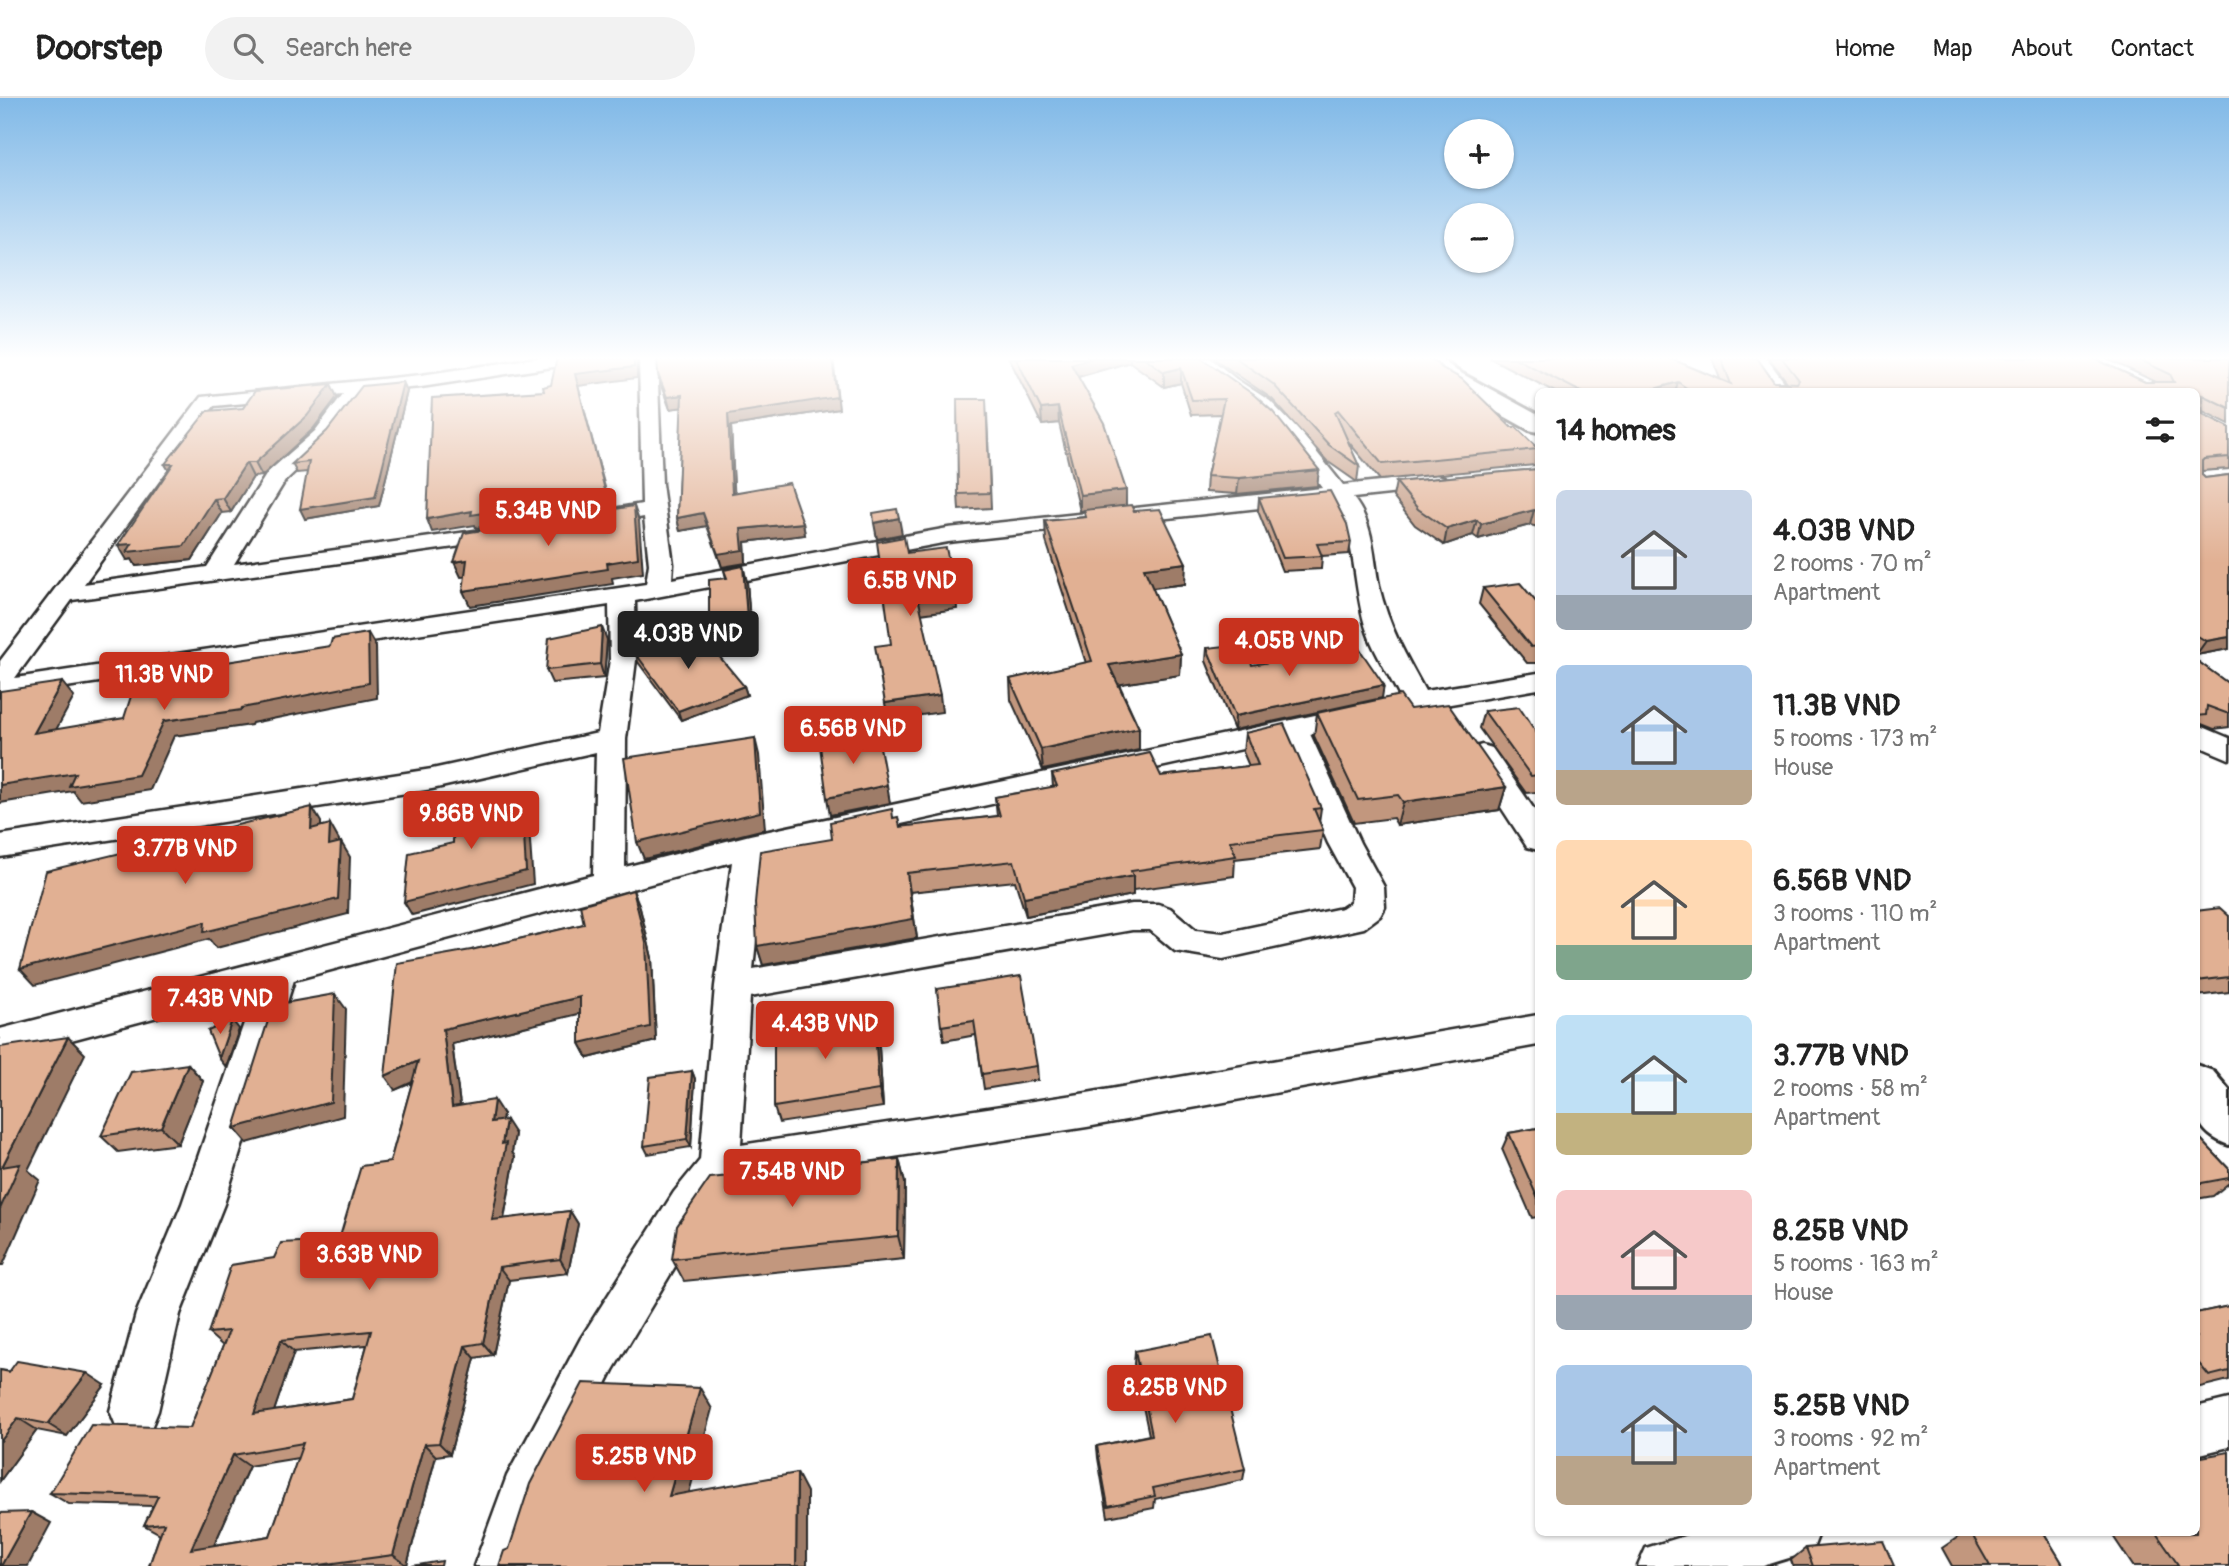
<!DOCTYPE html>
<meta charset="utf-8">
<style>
:root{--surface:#fff;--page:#f2f2f2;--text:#222;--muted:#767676;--line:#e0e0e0;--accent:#c8321e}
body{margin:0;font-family:Pangolin,sans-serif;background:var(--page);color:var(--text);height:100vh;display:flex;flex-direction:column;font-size:26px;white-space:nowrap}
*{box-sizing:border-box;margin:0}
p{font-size:23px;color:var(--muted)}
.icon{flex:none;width:38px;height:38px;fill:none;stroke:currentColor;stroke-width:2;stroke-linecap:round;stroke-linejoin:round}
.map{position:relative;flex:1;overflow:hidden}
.details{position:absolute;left:1535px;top:290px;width:665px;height:1148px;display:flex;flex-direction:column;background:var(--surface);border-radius:10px;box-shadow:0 2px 5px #0004}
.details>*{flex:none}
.fabs{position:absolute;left:1444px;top:21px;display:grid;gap:14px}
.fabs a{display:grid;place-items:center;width:70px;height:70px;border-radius:50%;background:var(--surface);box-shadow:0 2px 5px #0004;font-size:35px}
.price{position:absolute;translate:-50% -60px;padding:0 16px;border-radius:7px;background:var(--accent);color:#fff;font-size:23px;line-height:46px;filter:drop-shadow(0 2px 4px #0008)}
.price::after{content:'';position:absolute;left:50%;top:42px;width:21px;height:16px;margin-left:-10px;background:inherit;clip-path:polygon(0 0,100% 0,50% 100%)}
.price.current{background:#222;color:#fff}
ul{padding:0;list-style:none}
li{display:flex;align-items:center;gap:21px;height:175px;padding:0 21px}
li span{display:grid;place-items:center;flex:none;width:196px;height:140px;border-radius:10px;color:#555}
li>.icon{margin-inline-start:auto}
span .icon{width:84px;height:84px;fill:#fffc;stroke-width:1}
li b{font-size:30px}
h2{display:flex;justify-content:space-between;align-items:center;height:84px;padding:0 21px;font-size:30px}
header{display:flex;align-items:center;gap:42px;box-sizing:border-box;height:98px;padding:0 35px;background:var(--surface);border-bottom:2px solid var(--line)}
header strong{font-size:33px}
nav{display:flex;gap:38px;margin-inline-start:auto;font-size:24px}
.search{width:490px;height:63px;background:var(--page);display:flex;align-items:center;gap:18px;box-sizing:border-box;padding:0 24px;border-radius:38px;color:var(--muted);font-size:26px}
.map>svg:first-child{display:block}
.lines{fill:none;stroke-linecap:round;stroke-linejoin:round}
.street-casing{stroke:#2b2b2b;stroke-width:5}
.secondary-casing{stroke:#2b2b2b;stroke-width:6}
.street{fill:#fff;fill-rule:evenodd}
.secondary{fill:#fff;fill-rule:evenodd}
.wall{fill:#c2977e;stroke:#2b2b2b;stroke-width:2;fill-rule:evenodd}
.shaded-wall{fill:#9e7b67;stroke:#2b2b2b;stroke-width:2}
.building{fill:#e1b093;stroke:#2b2b2b;stroke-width:2;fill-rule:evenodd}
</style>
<header>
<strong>Doorstep</strong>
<div class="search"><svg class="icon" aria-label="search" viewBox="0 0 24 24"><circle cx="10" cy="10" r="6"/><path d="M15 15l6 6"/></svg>Search here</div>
<nav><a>Home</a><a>Map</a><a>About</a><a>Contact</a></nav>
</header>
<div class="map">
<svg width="2229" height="1468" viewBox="0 0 2229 1468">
<rect width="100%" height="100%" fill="#fff"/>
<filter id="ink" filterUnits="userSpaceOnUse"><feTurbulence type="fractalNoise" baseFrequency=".0143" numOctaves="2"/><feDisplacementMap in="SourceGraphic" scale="14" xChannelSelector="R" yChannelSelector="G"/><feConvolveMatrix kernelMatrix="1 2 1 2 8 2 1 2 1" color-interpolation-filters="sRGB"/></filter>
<g filter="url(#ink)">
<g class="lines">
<defs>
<g id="street">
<path d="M536 260H581L572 266 421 289 365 294 329 341 285 383 234 466 504 429 512 431 516 436 512 441 72 502 15 580 646 486 649 466 644 419 593 428 585 426 581 421 585 416 642 406 639 260H657L662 386 673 466 672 481 948 430 1322 390C1302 363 1281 331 1254 310 1233 294 1206 282 1190 260H1210L1236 281 1270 303 1303 337 1343 387 1436 377 1444 379 1447 384 1444 389 1436 391 1353 400C1374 426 1373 456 1379 488 1388 527 1406 559 1425 593L1538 575V591L1439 608 1310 636 1360 745 1384 789 1385 809 1380 818 1364 830 1223 861 1175 853 1150 832H1132L750 899 741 1047 1087 995 1538 917V947L1087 1029 732 1084 704 1120 613 1272 546 1404 526 1468H474L507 1378 581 1240 674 1094 700 1062 715 888 732 764 294 882 224 1106 180 1216 158 1313 151 1330 134 1337 117 1330 110 1313 136 1216 182 1106 255 893 0 961V931L593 777 596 654 432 691 0 759V737L432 671 598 635 610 562 609 507 0 599V563L201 299 421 277ZM343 296 315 333 268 374 207 469 84 486 214 308ZM1332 402C1358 437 1352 494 1368 536 1376 558 1390 578 1400 599L750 737 625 769 626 641 636 562 635 503 948 444ZM1283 642 1328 745 1352 789 1351 804 1342 810 1223 835 1196 832 1170 810 1158 806H1132L753 871 765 756Z"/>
<path d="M1747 260H1766L1792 294H1772Z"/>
<path d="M2196 626 2229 640V661L2196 647Z"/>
<path d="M1482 647 1492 650 1538 717V752L1527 749 1467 657 1472 650Z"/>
<path d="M2229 1301V1349L2196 1357V1309Z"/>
<path d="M1694 1435H1819L1812 1453 1763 1468H1638L1646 1450Z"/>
</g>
<g id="secondary">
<path d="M1415 260H1440L1457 273 1538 317V334L1529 332 1441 283Z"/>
<path d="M2196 967 2213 973 2229 992V1047C2188 1032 2196 1005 2196 967Z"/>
</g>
</defs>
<use href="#street" class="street-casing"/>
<use href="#secondary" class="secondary-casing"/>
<use href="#street" class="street"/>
<use href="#secondary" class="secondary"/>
</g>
<g class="wall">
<path d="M1009 260H1201L1319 372 1317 388 1237 396 1206 394 1207 378 1221 316 1191 317 1181 285 1164 289 1130 264 1078 279 1126 408 1134 413 1185 486 1152 490 1181 556 1180 577 1119 586 1139 630V652L1043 672 1011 602 1010 581 1086 565 1046 443 1045 423 1085 419 1084 413H1080L1059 325 1042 327Z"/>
<path d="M1213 260H1430L1511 329 1538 350 1535 367 1380 382 1347 342 1359 368 1357 384 1327 363 1272 301Z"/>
<path d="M1490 260H1669L1720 281 1712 260H1757L1774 284H1787L1769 260H2093L2145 284H2156L2105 260H2229V326L2203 313V316L2229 329V371L2202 373V377L2205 380 2229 377V551L2196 557V294H1555Z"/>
<path d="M658 276 839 311 731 328 734 394 803 425 805 437 745 444 746 465 722 469 707 428 680 433 677 420 682 309 670 311 661 288Z"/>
<path d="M403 284 407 293 379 408 305 421 307 374 297 375 292 366Z"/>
<path d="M337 299 313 331 262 378 253 379 231 414 222 415 192 462 136 468 132 461 127 462 169 372 165 366 243 310Z"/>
<path d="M987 315 991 410 959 412 958 396Z"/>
<path d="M1538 371V429L1530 427 1478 441 1473 437 1444 447 1415 427 1393 399 1396 384Z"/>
<path d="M1259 400 1351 444 1349 456 1322 458 1321 471 1282 473 1258 413Z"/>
<path d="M743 468 747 484 752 551 714 550 709 533 726 480 724 472Z"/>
<path d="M1483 490 1538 506V565H1527L1479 506Z"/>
<path d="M607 542 604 580 552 585 546 572Z"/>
<path d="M1207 550 1252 567 1382 600 1234 632 1206 563Z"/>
<path d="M636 556 744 588 747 597 681 622 638 564Z"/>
<path d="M2196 562 2229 586V629L2214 631 2199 625 2196 629Z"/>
<path d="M1410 611 1506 689 1499 712 1397 727 1393 720 1354 725 1314 638 1317 615Z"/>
<path d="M1484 613 1538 637V694L1526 695 1479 630Z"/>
<path d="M1245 635 1321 710 1319 724 1323 732 1320 751 1235 761 1234 778 1133 792V797L1026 818 1015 783 910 794 917 840 763 867 757 848 832 741 893 720 900 729 997 718 995 699 1053 689 1052 676 1161 678 1249 668 1243 654Z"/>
<path d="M639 806 652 860 656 943 588 960 580 945V915L452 946 460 1007 503 1016 502 1022 515 1036 512 1054 515 1059 504 1121 570 1113 578 1126 568 1175 509 1182 493 1257 475 1260 450 1356 436 1358 407 1467 149 1468 160 1436 144 1427 153 1408 69 1406 50 1395 190 1330 223 1248 208 1235 274 1160 339 1142 390 1064 412 985 395 992 471 852 584 826ZM367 1247 352 1301 274 1313 294 1254ZM298 1360 270 1438 214 1447 249 1368Z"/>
<path d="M2196 813 2229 818V894L2196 898Z"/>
<path d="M937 891 1037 968 1038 982 984 991 976 937 944 943Z"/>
<path d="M874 917 878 934 883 1009 779 1025 774 1009Z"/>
<path d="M188 966 203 983 178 1046 118 1054 101 1038Z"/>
<path d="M692 973 695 981 691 1049 648 1056 644 1048Z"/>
<path d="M1538 1030V1119L1532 1120 1502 1051 1509 1035Z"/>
<path d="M2196 1036 2229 1071V1085L2213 1098 2196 1101Z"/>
<path d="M899 1061 905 1085 904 1161 684 1183 672 1161Z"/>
<path d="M2229 1208V1282L2196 1290V1215Z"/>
<path d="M1135 1253 1245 1371 1243 1382 1155 1401 1154 1410 1108 1419 1098 1360 1097 1348 1149 1337 1134 1266Z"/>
<path d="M0 1272 105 1287 67 1338 37 1332 0 1383Z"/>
<path d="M1964 1435H2044L2064 1468H1952L1942 1450Z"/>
<path d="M2111 1435H2196L2229 1468H2133Z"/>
<path d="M1806 1450 1894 1468H1793L1791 1462Z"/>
</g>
<g class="shaded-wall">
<path d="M634 260H637V280L578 288 610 408 476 430 475 427 432 434 427 421 472 413 575 276Z"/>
<path d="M833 260 839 311 731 328 735 407 732 395 728 316Z"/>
<path d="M1092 260H1130V264L1071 281V266Z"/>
<path d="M1181 270V285L1164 289V274Z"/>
<path d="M403 284 407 293 379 408 305 421 300 411Z"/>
<path d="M1678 284 1675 294H1644Z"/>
<path d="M331 286 337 299 313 331 262 378 255 365Z"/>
<path d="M682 297 685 309 670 311 667 299Z"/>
<path d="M1058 309 1059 325 1042 327 1041 311Z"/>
<path d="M246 365 253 379 231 414 223 400Z"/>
<path d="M165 366H173V380Z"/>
<path d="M1319 372 1317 388 1237 396 1239 380Z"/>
<path d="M1126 392V408L1080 413V397Z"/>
<path d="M214 401 222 415 192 462 136 468 132 461 127 462 118 447Z"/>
<path d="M634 408 639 423 643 475 612 480 613 486 470 508 463 493 607 465Z"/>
<path d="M1534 412 1530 427 1478 441 1481 426Z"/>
<path d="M703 415 707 428 680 433 677 420Z"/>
<path d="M899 420 902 436 877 441 874 425Z"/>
<path d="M1477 422 1473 437 1444 447 1447 431Z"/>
<path d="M803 425 805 437 745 444 746 465 722 469 718 456 741 431Z"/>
<path d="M467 462 473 478 461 479 454 464Z"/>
<path d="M1186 465 1185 486 1143 491 1144 470Z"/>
<path d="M743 468 747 484 752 551 748 534Z"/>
<path d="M956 495 957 511 920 516 918 499Z"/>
<path d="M602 529 607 542 604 580 600 566Z"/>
<path d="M368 535 376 549 377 600 252 625 251 627 174 638 150 692 81 703 73 693 0 705V687L164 623 242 610Z"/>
<path d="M2229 539V551L2196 557 2206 543Z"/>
<path d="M1181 556 1180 577 1109 588V567Z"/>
<path d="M62 584 74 599 46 650 34 635Z"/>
<path d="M1384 587 1382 600 1234 632 1235 618Z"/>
<path d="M744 588 747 597 681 622 678 613Z"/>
<path d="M940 597 942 614 888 622 885 605Z"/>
<path d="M1139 630V652L1043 672 1041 651Z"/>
<path d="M755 640 759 657 765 731 644 761 637 744Z"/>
<path d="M887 687 890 705 830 717 827 700Z"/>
<path d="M1506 689 1499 712 1397 727 1403 704Z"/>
<path d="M522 701 528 715 533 786 412 817 404 804Z"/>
<path d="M312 709 321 724V746L311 731Z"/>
<path d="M330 726 339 742 338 762 329 747Z"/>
<path d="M341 744 350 759 348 816 216 850 209 841 35 887 20 871Z"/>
<path d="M907 775 917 840 763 867 757 848Z"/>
<path d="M1133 778V797L1026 818 1024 799Z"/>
<path d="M633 792 639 806 652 860 656 943 588 960 580 945Z"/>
<path d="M335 896 346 911 343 1018 247 1045 234 1030Z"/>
<path d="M580 899 587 914 452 946 462 1023 452 1009 443 931Z"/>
<path d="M874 917 878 934 883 1009 879 992Z"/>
<path d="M232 922 239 931 226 969 219 960Z"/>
<path d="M68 939 85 956 28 1072 40 1082 3 1167H0V1111L2 1069Z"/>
<path d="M418 963 428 977 395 992 385 978Z"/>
<path d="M188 966 203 983 178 1046 161 1029Z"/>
<path d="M692 973 695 981 691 1049 687 1041Z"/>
<path d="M494 1002 503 1016 500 1038 491 1024Z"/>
<path d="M506 1022 515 1036 512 1054 515 1059 501 1136 492 1122 502 1046Z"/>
<path d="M899 1061 905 1085 904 1161 898 1138Z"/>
<path d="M570 1113 578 1126 568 1175 560 1161Z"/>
<path d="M499 1169 509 1182 493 1257 483 1245Z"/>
<path d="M281 1242 294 1254 269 1328 254 1316Z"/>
<path d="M465 1248 475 1260 450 1356 439 1345Z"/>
<path d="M87 1275 105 1287 67 1338 48 1326Z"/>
<path d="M700 1290 712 1311 683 1417 669 1398Z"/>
<path d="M18 1320 37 1332 0 1383V1344Z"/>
<path d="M424 1346 436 1358 407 1467 393 1457Z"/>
<path d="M233 1357 249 1368 208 1461 191 1451Z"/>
<path d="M797 1375 807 1394V1468H796Z"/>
<path d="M31 1414 51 1425 28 1468H1Z"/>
</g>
<g class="building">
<path d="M557 260H634V269L575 276 606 396 471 417 472 413 427 421 432 300 544 293 543 289 551 287Z"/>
<path d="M657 260H832L837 299 728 316 732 395 789 385 803 425 741 431 743 452 718 456 703 415 677 420 682 297 667 299 658 276Z"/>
<path d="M1016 260H1092L1071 266 1104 325 1126 392 1080 397 1058 309 1041 311Z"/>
<path d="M1145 260H1201L1254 297 1273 314 1319 372 1239 380 1207 378 1224 301 1192 302 1181 270 1164 274Z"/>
<path d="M1236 260H1430L1442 270 1462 281 1511 329H1516L1538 351 1382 366 1338 312 1335 314 1359 368 1329 347 1273 286Z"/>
<path d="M1515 260H1669L1731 286 1721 260H1757L1774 284 1797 285 1799 282 1782 260H2093L2145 284H2174L2170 276 2136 260H2229V310L2202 297 2203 316 2229 329V359L2204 361 2202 363V377L2205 380 2229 377V539L2206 543 2196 537V294H1692L1678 284 1644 294H1581Z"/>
<path d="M403 284 375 399 300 411 309 364 292 366 327 333 362 288Z"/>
<path d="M331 286 307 318 255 365H246L223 400 214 401 184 448 127 454 132 446 118 447 173 366H165L207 313 243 310 255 293Z"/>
<path d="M957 301H986L990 395 958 396Z"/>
<path d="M1538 371V413L1534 412 1481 426 1477 422 1447 431 1418 411 1396 384Z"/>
<path d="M1330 393 1347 426 1351 444 1317 446 1322 458 1283 460 1259 400Z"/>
<path d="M1131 407 1134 413 1160 411 1186 465 1144 470 1181 556 1109 567 1139 630 1041 651 1010 581 1092 563 1045 423 1086 419 1084 412Z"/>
<path d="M634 408 638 460 607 465 608 471 463 493 467 462 454 464 464 435Z"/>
<path d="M897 411 899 420 874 425 873 415Z"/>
<path d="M904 439 907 455 946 450 956 495 918 499 940 597 885 605 875 548 891 546 877 444Z"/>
<path d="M743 468 748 534 709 533V482L727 480 724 472Z"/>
<path d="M1520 485 1538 506V548L1531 549 1483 490Z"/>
<path d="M602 529 600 566 546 572 549 540Z"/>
<path d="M368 535 369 585 242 610 241 612 164 623 138 677 69 688 75 675 0 687V593L62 584 34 635 124 620 132 595 201 582 207 567 330 548 332 541Z"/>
<path d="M704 540 744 588 678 613 636 556V547Z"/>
<path d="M1243 546 1252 567 1358 549 1384 587 1235 618 1207 550Z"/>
<path d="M2196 562 2229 586V615H2226L2207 608 2206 617 2196 618Z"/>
<path d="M1400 597 1410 611 1448 606 1506 689 1403 704 1398 697 1358 702 1317 615Z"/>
<path d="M1519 609 1538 637V677L1531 678 1484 613Z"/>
<path d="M1284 626 1321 710 1314 711 1323 732 1230 743 1236 758 1131 773 1133 778 1024 799 1014 763 907 775 913 821 757 848 755 805 760 753 832 741 830 724 892 711 893 720 898 719 900 729 1000 718 995 699 1057 688 1052 676 1150 655 1161 678 1258 667 1245 635Z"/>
<path d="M878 638 887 687 827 700 820 648Z"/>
<path d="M755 640 760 714 637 744 624 660Z"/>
<path d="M489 700V708L522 701 526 773 404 804 409 755 453 745 454 708Z"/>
<path d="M312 709 311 731 330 726 329 747 341 744 338 801 204 834 205 824 20 871 46 773Z"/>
<path d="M633 792 646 845 650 929 580 945V899L443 931 452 1009 494 1002 491 1024 506 1022 502 1046 506 1045 492 1122 570 1113 560 1161 499 1169 483 1245 465 1248 439 1345 424 1346 393 1457 312 1468H149L164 1425 144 1427 158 1398 50 1395 91 1327 190 1330 229 1233 208 1235 231 1167 274 1160 281 1145 339 1142 361 1068 390 1064 418 963 385 978 397 865 471 852 584 826 580 807ZM371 1233 352 1301 254 1316 281 1242ZM303 1345 270 1438 191 1451 233 1357Z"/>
<path d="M2220 810 2229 818V879L2196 883V813Z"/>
<path d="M1021 878 1037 968 982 976 974 923 941 928 937 891Z"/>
<path d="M335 896 331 1004 234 1030 273 907Z"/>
<path d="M874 917 879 992 774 1009V932Z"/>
<path d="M232 922 219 960 208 933Z"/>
<path d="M68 939 2 1069 20 1066 0 1111V949Z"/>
<path d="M188 966 161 1029 101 1038 131 974Z"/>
<path d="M692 973 687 1041 644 1048 650 979Z"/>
<path d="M1538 1030V1101L1509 1035Z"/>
<path d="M2196 1036 2229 1071V1080L2196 1086Z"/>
<path d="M899 1061 898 1138 672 1161 677 1128 710 1080Z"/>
<path d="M2229 1208V1273L2209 1278 2196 1262V1215Z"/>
<path d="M1212 1238 1245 1371 1153 1390 1155 1398 1108 1408 1097 1348 1152 1337 1135 1253Z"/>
<path d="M17 1263 87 1275 48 1326 18 1320 0 1344V1272L9 1274Z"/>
<path d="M583 1285 700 1290 669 1398 797 1375 796 1468H499L504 1453 509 1451 530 1386Z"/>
<path d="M2229 1354V1468H2179L2156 1435H2196V1360Z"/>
<path d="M31 1414 1 1468H0V1415Z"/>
<path d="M1971 1435H2044L2064 1468H1990Z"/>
<path d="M1883 1443 1894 1468H1813L1806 1450Z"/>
<path d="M442 1463 441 1468H412Z"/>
</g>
</g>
<linearGradient id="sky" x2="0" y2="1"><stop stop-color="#81b9e7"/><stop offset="0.56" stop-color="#fff"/><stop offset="1" stop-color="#fff" stop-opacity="0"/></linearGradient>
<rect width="2229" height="465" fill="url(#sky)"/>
</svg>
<div class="fabs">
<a>+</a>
<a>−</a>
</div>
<b class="price" style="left:548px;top:450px">5.34B VND</b>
<b class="price" style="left:910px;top:520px">6.5B VND</b>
<b class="price current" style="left:688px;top:573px">4.03B VND</b>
<b class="price" style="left:1289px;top:580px">4.05B VND</b>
<b class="price" style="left:164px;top:614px">11.3B VND</b>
<b class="price" style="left:853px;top:668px">6.56B VND</b>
<b class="price" style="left:471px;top:753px">9.86B VND</b>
<b class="price" style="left:185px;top:788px">3.77B VND</b>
<b class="price" style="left:220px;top:938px">7.43B VND</b>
<b class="price" style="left:825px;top:963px">4.43B VND</b>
<b class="price" style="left:792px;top:1111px">7.54B VND</b>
<b class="price" style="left:369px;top:1194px">3.63B VND</b>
<b class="price" style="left:1175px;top:1327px">8.25B VND</b>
<b class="price" style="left:644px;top:1396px">5.25B VND</b>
<section class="details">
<h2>14 homes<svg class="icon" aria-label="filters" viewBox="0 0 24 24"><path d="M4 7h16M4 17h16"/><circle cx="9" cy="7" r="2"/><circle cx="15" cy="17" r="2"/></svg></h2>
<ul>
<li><span style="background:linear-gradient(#c9d6e8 75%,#9aa5b1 0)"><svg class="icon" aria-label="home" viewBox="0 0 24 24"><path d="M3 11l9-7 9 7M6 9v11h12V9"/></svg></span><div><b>4.03B VND</b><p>2 rooms · 70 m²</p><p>Apartment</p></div></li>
<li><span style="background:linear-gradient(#a9c7e8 75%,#b9a48a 0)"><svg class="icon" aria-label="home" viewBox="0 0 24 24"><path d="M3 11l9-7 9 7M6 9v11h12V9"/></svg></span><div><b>11.3B VND</b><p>5 rooms · 173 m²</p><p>House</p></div></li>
<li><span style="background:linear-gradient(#ffd9b3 75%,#7fa58c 0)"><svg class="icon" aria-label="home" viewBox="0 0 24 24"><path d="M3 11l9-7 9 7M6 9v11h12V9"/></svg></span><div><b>6.56B VND</b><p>3 rooms · 110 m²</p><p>Apartment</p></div></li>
<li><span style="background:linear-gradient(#bfe0f5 70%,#c2b280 0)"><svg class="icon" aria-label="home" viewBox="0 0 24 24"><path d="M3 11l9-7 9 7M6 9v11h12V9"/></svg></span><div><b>3.77B VND</b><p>2 rooms · 58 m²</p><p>Apartment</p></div></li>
<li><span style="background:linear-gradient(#f6c9c9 75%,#9aa5b1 0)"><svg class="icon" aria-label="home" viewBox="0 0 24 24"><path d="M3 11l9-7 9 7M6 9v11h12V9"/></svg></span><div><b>8.25B VND</b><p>5 rooms · 163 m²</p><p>House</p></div></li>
<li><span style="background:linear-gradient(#a9c7e8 65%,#b9a48a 0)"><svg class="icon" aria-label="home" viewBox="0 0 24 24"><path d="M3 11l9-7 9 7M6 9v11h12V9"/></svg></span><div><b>5.25B VND</b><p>3 rooms · 92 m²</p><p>Apartment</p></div></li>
</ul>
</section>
</div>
